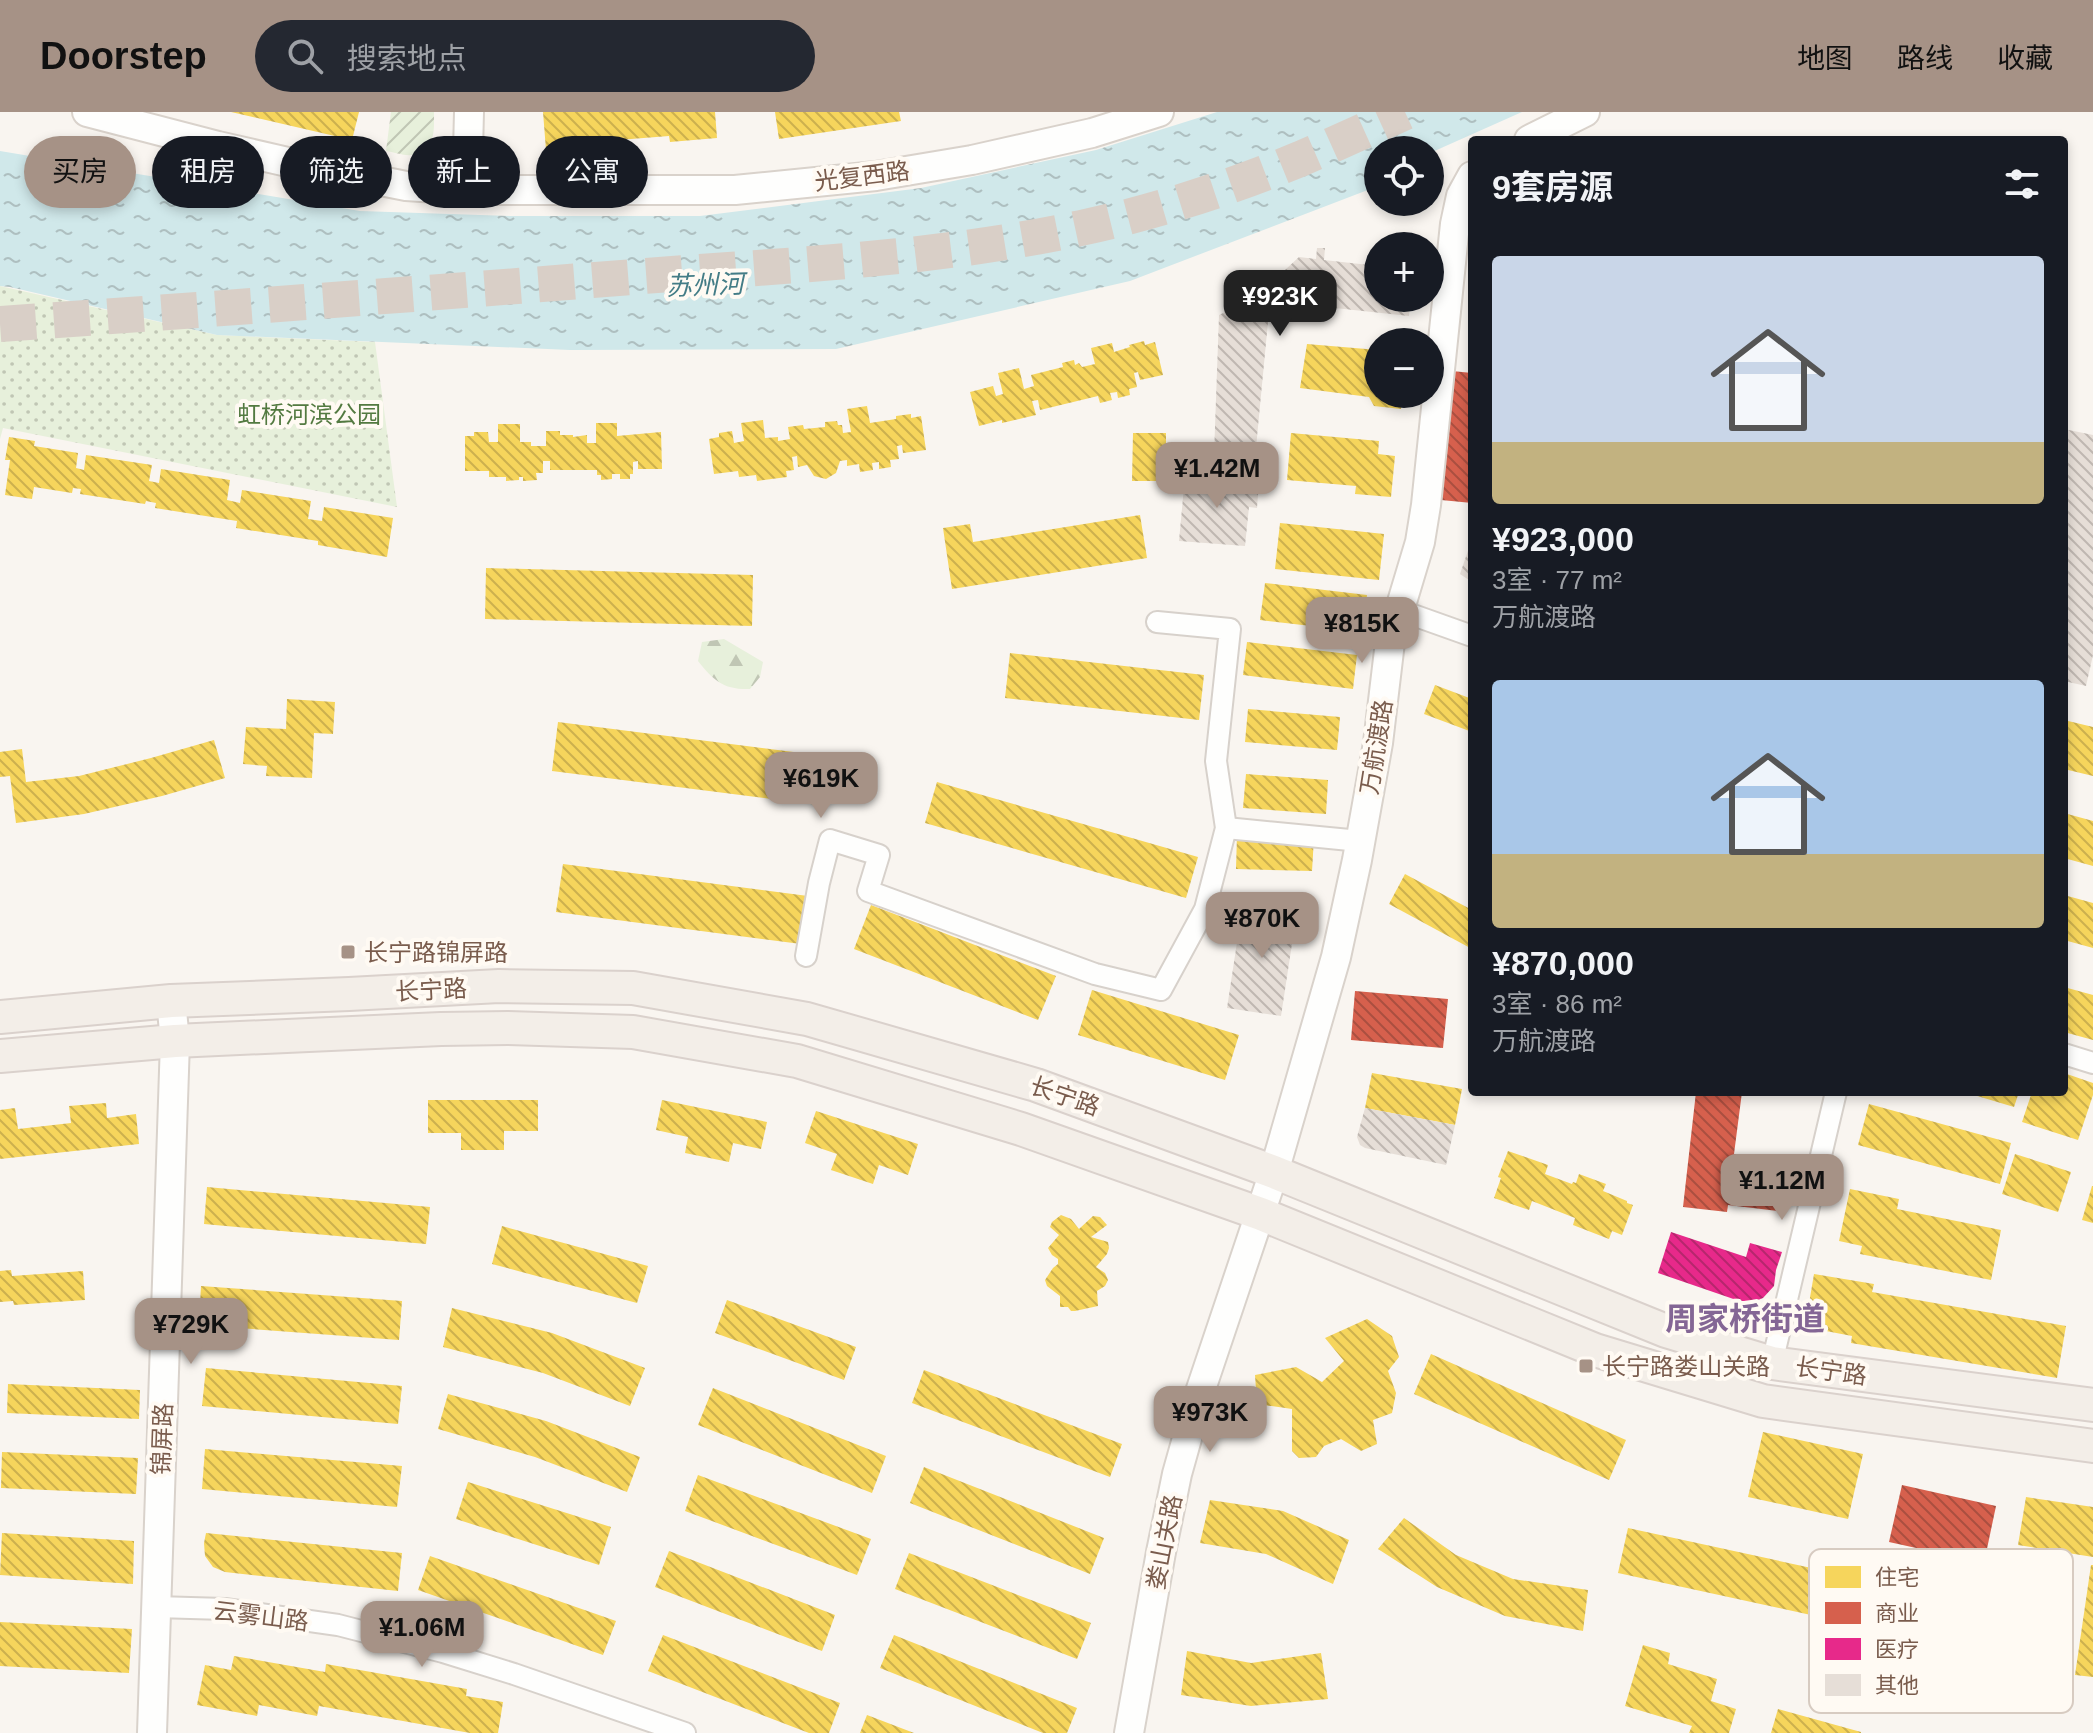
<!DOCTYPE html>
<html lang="zh">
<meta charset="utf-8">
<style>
:root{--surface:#171b24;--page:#242831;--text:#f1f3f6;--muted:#9ea1a6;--accent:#a69286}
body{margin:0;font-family:Helvetica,"Noto Sans SC",sans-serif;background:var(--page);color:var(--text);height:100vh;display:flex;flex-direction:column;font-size:30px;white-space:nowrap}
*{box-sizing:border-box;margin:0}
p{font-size:26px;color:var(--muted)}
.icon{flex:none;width:44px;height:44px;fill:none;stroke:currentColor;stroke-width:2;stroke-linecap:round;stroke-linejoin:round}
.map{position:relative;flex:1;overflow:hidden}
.sheet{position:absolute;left:1468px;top:24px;width:600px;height:960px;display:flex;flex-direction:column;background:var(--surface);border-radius:8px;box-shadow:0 4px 12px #0003}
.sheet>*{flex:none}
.top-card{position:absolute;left:24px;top:24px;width:760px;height:72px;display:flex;gap:16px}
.controls{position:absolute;left:1364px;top:24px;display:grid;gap:16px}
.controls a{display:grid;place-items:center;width:80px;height:80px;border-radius:50%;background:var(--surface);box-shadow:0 4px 12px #0003;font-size:40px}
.price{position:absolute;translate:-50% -68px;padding:0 18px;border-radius:16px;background:var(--accent);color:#111;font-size:26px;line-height:52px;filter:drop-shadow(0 2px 4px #0008)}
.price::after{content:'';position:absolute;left:50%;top:48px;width:24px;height:18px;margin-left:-12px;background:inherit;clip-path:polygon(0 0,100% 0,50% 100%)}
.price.on{background:#222;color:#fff}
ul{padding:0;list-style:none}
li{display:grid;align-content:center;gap:16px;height:424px;padding:0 24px}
li span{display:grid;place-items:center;height:248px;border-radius:8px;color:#555}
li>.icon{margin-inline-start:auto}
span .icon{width:144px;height:144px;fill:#fffc;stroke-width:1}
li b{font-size:34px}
h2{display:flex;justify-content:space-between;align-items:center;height:96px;padding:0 24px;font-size:34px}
.chip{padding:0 28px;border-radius:36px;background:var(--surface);box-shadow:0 4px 12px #0003;font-size:28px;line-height:72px}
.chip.on{background:var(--accent);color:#111}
header{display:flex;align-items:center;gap:48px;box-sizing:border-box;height:112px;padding:0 40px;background:var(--accent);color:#111}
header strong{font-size:38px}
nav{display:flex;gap:44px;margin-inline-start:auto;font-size:28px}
.search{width:560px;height:72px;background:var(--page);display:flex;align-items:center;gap:20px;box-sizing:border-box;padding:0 28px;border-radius:44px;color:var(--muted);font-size:30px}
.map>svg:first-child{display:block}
.forest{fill:url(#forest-firs)}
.park{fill:url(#park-dots)}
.garden{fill:url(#garden-furrows)}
.water{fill:url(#water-ripples)}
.homes{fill:url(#homes-back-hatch)}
.shops{fill:url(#shops-back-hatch)}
.health{fill:url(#health-back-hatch)}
.building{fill:url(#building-back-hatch)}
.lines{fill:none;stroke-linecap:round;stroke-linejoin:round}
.highway-tunnel{stroke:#d9cfc7;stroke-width:36;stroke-dasharray:36 18;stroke-linecap:butt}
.street-casing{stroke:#d7d1cb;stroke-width:24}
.secondary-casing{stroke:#d9d2cb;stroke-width:32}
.primary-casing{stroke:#dad1cc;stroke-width:36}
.street{stroke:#fefefd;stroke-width:20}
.secondary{stroke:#fefefd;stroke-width:28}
.primary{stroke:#f3eee8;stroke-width:32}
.poi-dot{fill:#a69286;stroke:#fffaf3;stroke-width:3}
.labels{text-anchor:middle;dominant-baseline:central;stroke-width:8;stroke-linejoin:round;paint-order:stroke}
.street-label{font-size:24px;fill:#7a5c4d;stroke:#fffaf3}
.park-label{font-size:24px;fill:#537a41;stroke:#fffaf3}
.poi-label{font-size:24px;fill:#7a5c4d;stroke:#fffaf3;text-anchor:start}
.water-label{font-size:26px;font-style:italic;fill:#437c86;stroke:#fffaf3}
.district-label{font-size:32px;font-weight:bold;fill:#846695;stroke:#fffaf3}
.key{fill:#fffaf3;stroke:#d7cbc1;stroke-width:2}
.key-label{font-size:22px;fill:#7a5c4d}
</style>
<header>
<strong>Doorstep</strong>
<div class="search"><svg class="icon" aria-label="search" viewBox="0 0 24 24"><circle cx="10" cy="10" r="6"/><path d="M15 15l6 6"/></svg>搜索地点</div>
<nav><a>地图</a><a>路线</a><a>收藏</a></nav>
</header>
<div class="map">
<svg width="2093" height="1621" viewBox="0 0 2093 1621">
<defs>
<pattern id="forest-firs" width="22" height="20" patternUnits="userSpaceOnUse" patternTransform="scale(2)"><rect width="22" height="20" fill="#e7f0db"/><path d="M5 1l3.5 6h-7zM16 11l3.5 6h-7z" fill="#c0c6b4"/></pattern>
<pattern id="park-dots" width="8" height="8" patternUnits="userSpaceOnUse" patternTransform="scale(2)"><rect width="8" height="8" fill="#e7f0db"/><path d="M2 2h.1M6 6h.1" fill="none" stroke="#c0c6b4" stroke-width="1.8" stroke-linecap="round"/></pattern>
<pattern id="garden-furrows" width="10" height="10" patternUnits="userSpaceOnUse" patternTransform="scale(2)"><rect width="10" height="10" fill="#e7f0db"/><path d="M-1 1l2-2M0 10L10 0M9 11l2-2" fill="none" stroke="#c0c6b4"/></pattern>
<pattern id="water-ripples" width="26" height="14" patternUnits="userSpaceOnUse" patternTransform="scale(2)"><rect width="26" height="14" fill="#d0e8ea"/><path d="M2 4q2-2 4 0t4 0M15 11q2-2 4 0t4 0" fill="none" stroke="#aebfc0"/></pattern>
<pattern id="homes-back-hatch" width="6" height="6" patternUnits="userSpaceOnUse" patternTransform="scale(2)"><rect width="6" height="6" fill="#f6d55c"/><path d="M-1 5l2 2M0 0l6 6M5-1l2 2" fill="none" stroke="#ccb04e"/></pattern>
<pattern id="shops-back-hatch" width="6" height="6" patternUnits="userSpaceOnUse" patternTransform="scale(2)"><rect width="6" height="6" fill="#d6604d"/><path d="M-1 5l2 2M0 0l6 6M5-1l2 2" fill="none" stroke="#aa4f40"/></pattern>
<pattern id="health-back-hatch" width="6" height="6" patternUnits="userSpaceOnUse" patternTransform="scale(2)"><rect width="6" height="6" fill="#e7298a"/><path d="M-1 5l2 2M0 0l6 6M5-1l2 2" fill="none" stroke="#b6266d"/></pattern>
<pattern id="building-back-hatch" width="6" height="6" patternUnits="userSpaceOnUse" patternTransform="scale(2)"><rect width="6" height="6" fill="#e6ded7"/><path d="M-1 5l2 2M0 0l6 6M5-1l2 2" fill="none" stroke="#bfb7b1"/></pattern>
</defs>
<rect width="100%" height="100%" fill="#f9f5f0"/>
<path class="forest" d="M724 527 763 550 760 565 750 577C724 578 714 569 698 549L702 530Z"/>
<path class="park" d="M0 174 217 223 375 230 397 395 3 316 0 327Z"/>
<path class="garden" d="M391 0H434C434 19 436 39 412 43 404 44 394 40 386 39Z"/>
<path class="water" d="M1217 0H1522L1430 41V38H1378V73L1373 76 1130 169 836 237 570 238 217 223 10 175 0 174V39L360 99 511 104H700L921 76 1096 38Z"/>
<g class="homes">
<path d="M231 0H359L352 28Z"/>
<path d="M543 0H715L717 26 670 30 669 24 593 30 594 34 546 38Z"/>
<path d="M775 0H899L901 9 779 27Z"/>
<path d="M1144 229 1145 233 1155 230 1163 263 1140 268 1138 260 1134 261 1137 275 1129 277 1130 283 1118 286 1117 280 1110 281 1112 288 1100 291 1098 284 1040 298 1038 288 1032 289 1036 303 1002 311V308L979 314 970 280 993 274 996 284 1003 282 998 261 1019 256 1024 277 1034 274 1031 263 1063 255 1062 251 1074 248 1075 253 1079 251 1082 255 1095 252 1091 236 1112 231 1114 240 1130 235 1129 233Z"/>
<path d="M1307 232 1378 238V282H1403L1401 297 1374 294 1369 285 1300 276Z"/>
<path d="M867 294 870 311 896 307V304L911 302V306L921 304 926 338 903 341 902 333 897 334 899 347 890 348 891 355 879 357V350L872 351 873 358 860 360 859 352 847 354V348L840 349 836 361 826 367 814 364 807 353 798 355 797 344 792 345 794 358 786 359 787 365 757 369 756 363 739 365 738 359 714 362 709 327 719 325V321L732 319 734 331 744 329 741 311 763 308 765 326 778 325V329L790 327 788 315 803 313 804 317 825 315V310L837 309 838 313H842L843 321 851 320 847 297Z"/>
<path d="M596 311H617V324L661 320 662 357H638V349L633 350V362H630V367H620V362H612V367L601 368V363H597V358H550V349H543V361H536L537 368 523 369V365H519V368L506 369V365H489V359H465V324H474V320H488L489 330H498V312H520V330H531V334H546V319H560V323H573V325L587 323V331H596Z"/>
<path d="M1133 321H1166V369H1132Z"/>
<path d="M1291 321 1379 329 1378 342 1395 344 1391 385 1355 382 1356 374 1287 368Z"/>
<path d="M9 325 35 329 34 334 78 341 76 356 84 358 86 343 152 353 149 369 159 371 161 357 230 368 227 388 240 391 242 378 311 389 308 407 322 409 324 395 393 406 387 445 318 433V429L236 416 237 409 155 396 156 391 146 389 145 392 80 382 81 377 73 376 72 381 34 375 32 387 5 383 10 348H5Z"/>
<path d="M1140 403 1147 446 952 477 943 416 970 412 973 430Z"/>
<path d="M1280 411 1384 422 1379 468 1275 457Z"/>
<path d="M486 456 753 463 752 514 485 507Z"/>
<path d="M1265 471 1367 483 1363 520 1260 508Z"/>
<path d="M1247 530 1357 543 1353 577 1243 563Z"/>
<path d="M1010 541 1204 563 1199 608 1005 586Z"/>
<path d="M1435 573 1472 587V620L1424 602Z"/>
<path d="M287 587 335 590 333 622 314 621 312 666 266 664 267 654 243 652 246 615 286 617Z"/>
<path d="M1248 597 1340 605 1337 638 1245 630Z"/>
<path d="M2064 608 2093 615V664L2064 657Z"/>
<path d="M558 610 833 645 826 694 552 659Z"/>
<path d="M214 628 225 666 162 684 84 702 16 711 10 664 0 665V640L22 637 26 670 79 664 151 646Z"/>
<path d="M1246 662 1328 668 1326 702 1243 696Z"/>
<path d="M937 670 1198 745 1186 786 925 711Z"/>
<path d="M2064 701 2093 709V754L2064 746Z"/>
<path d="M1237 723 1314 726 1312 759 1236 757Z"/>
<path d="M563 752 808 784 801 832 556 800Z"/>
<path d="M1405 762 1472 798V837L1389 792Z"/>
<path d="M2064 783 2093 791V836L2064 828Z"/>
<path d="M871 793 1056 864 1038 908 854 837Z"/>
<path d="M2064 875 2093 883V928L2064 920Z"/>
<path d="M1092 878 1239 923 1225 968 1078 923Z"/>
<path d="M1372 961 1462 977 1455 1013 1365 996Z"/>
<path d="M2064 961 2093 971V983L2078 1028 2022 1010 2032 980H2064Z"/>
<path d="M1964 980H2019L2014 995Z"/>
<path d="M428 988H538V1019H504V1038H461V1021H428Z"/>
<path d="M662 988 767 1010 761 1037 733 1031 729 1050 685 1041 688 1025 656 1018Z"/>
<path d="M106 991 107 1006 136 1002 139 1032 0 1047V998L15 996 18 1017 71 1011 69 994Z"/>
<path d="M1869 992 2011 1031 2000 1072 1858 1033Z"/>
<path d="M816 999 918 1032 908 1063 879 1053 873 1072 831 1058 837 1042 805 1031Z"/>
<path d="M1508 1039 1548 1053 1545 1062 1572 1072 1573 1070 1576 1071 1579 1062 1606 1072 1603 1079 1627 1089V1091L1633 1093 1622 1123 1612 1119 1609 1127 1573 1113 1575 1106 1532 1089 1529 1098 1494 1086 1501 1066 1498 1065Z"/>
<path d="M2015 1042 2071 1060 2058 1100 2002 1082Z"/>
<path d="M2092 1074H2093V1111L2082 1108Z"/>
<path d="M207 1075 430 1095 426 1132 204 1112Z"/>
<path d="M1850 1077 1899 1087 1897 1097 2001 1118 1991 1168 1860 1142 1862 1134 1839 1129Z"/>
<path d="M1061 1103 1071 1107 1079 1117 1093 1104 1100 1105 1107 1113 1091 1125 1108 1130 1109 1136 1107 1142 1096 1155 1105 1161 1108 1168 1105 1174 1097 1179 1098 1194 1075 1199H1071L1068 1195H1060V1184L1047 1174 1045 1168 1053 1156 1058 1152V1147L1052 1143 1048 1136 1059 1123 1050 1115 1052 1110Z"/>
<path d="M502 1114 648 1154 637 1191 492 1152Z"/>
<path d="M11 1158 12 1164 83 1159 85 1188 14 1193 13 1189 0 1190V1159Z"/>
<path d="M1814 1162 1874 1172 1872 1180 2066 1214 2057 1266 1851 1231 1852 1224 1805 1215Z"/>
<path d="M201 1174 402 1189 399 1228 199 1213Z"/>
<path d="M727 1188 856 1235 844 1268 715 1221Z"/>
<path d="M452 1196 552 1221 645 1256 630 1294 543 1261 443 1235Z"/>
<path d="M1367 1207 1392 1224 1399 1245 1388 1259 1396 1281 1392 1301 1373 1308 1377 1332 1361 1339 1341 1327 1324 1334 1316 1345 1299 1346 1292 1339V1297L1257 1292 1255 1263 1296 1255 1322 1270 1344 1249 1325 1226Z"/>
<path d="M1431 1242 1626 1328 1609 1368 1414 1282Z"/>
<path d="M206 1256 402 1274 398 1312 202 1294Z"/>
<path d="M924 1258 1122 1332 1110 1365 912 1291Z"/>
<path d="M8 1272 140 1278 139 1307 7 1301Z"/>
<path d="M713 1276 886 1344 872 1381 698 1313Z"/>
<path d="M448 1282 546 1309 640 1345 627 1380 535 1345 438 1317Z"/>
<path d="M1763 1320 1863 1342 1848 1407 1748 1385Z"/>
<path d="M205 1337 402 1354 397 1395 202 1377Z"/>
<path d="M2 1340 138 1346 136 1382 1 1376Z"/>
<path d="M924 1355 1104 1426 1090 1462 910 1391Z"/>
<path d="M698 1363 871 1427 857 1463 685 1399Z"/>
<path d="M468 1370 611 1415 599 1453 456 1407Z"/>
<path d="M2026 1385 2093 1395V1445L2018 1433Z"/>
<path d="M1210 1388 1283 1399 1349 1428 1333 1472 1266 1442 1200 1431Z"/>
<path d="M1404 1406 1456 1443 1513 1467 1588 1478 1583 1519 1505 1504 1437 1475 1378 1437Z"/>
<path d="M1628 1416 1830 1460 1820 1505 1618 1461Z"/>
<path d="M2 1421 134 1429 133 1472 0 1463Z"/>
<path d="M206 1421 402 1441 398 1479 225 1460 213 1455 205 1444 204 1431Z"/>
<path d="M669 1439 835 1503 822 1539 655 1475Z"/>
<path d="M909 1441 1091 1511 1077 1547 895 1477Z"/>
<path d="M430 1444 616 1509 603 1543 418 1478Z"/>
<path d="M2091 1453H2093V1565L2075 1563Z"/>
<path d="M0 1510 132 1517 129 1561 0 1554Z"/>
<path d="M663 1523 840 1591 829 1621H809L648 1559Z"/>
<path d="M894 1523 1077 1596 1067 1621H1043L880 1556Z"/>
<path d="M1643 1533 1670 1541 1668 1552 1717 1567 1711 1589 1736 1597 1729 1621H1689L1692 1614 1625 1594Z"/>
<path d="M1187 1539 1251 1551 1321 1541 1328 1587 1251 1594 1181 1583Z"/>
<path d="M234 1544 325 1560 326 1552 467 1577 466 1584 503 1590 498 1621H470L319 1594 317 1604 259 1593 257 1604 197 1593 205 1553 231 1558Z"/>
<path d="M1778 1597 1861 1620V1621H1771Z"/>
<path d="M867 1603 914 1621H860Z"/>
</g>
<g class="shops">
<path d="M1452 259 1472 261V391L1441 388Z"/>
<path d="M1355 879 1448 887 1443 936 1351 928Z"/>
<path d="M1696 980H1742L1734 1042 1793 1049 1787 1100 1728 1093 1727 1100 1683 1095Z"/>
<path d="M1902 1373 1996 1394 1984 1451 1889 1430Z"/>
</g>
<path class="health" d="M1671 1120 1746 1145 1750 1131 1782 1140 1776 1158 1774 1174 1763 1186 1748 1192 1658 1161Z"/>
<g class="building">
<path d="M1317 136H1325L1324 148 1378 154V186H1411L1409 204 1270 189 1255 346 1214 343 1219 203 1252 187V179L1272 170 1299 145 1316 147Z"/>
<path d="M1470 189H1472V217H1468Z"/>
<path d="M2064 317 2093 323V543L2086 574 2064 569Z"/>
<path d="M1185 364 1259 370 1257 396 1249 395 1245 434 1179 429Z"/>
<path d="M1472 427V470L1460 462Z"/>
<path d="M1243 791 1297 799 1281 904 1227 896Z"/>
<path d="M1365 996 1455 1013 1446 1053 1365 1036 1360 1033 1357 1025Z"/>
</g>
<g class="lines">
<path class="highway-tunnel" d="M0 212C215 197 430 181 645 164 790 153 938 147 1081 116 1155 100 1230 76 1300 47 1335 32 1370 16 1405 0"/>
<defs>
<g id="street">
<path d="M1399 498 1472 524"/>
<path d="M1226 716 1360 729"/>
<path d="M806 844 819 771 830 728 879 743 868 779 1095 862 1161 878 1205 797 1226 716 1216 649 1230 517 1157 510"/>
<path d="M2064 942 2093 951"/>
<path d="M1772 1251 1836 980"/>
<path d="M156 1495 225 1497 338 1513 443 1540 514 1562 685 1621"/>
</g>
<g id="secondary">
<path d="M87 0 218 34 305 54 406 74 467 78H735L876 64 972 48 1092 21 1159 0"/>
<path d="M1529 28 1585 0"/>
<path d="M467 78 469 0"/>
<path d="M152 1621 175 929 171 889"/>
<path d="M1129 1621 1161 1440 1177 1362 1200 1280 1274 1060 1336 845 1357 748 1378 631 1390 530 1420 430 1426 393 1455 112 1461 84 1472 64"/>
</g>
<g id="primary">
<path d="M0 905 171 889 349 882 499 874 633 876 807 907 1036 973 1274 1060 1666 1219 1772 1251 2093 1293"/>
<path d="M0 944 175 929 441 917 508 916 633 920 797 949 1021 1017 1261 1102 1595 1238 1763 1289 2093 1334"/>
</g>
</defs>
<use href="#street" class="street-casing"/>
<use href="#secondary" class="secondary-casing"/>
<use href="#primary" class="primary-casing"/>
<use href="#street" class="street"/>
<use href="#secondary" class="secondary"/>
<use href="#primary" class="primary"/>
</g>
<g class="poi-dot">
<rect x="340" y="832" width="16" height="16" rx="4"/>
<rect x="1578" y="1246" width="16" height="16" rx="4"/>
</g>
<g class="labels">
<g class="street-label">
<text transform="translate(862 64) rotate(-7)">光复西路</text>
<text transform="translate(1376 635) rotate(-81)">万航渡路</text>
<text transform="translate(431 878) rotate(-3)">长宁路</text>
<text transform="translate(1065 984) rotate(19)">长宁路</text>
<text transform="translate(1831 1259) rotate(8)">长宁路</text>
<text transform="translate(162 1327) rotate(-88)">锦屏路</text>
<text transform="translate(1164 1430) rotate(-79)">娄山关路</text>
<text transform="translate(261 1504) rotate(7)">云雾山路</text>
</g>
<g class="park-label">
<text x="309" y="302">虹桥河滨公园</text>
</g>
<g class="poi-label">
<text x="364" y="840">长宁路锦屏路</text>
<text x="1602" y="1254">长宁路娄山关路</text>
</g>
<g class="water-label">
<text transform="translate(705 173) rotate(-2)">苏州河</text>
</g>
<g class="district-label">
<text x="1745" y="1207">周家桥街道</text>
</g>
</g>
<rect x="1809" y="1437" width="264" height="164" rx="12" class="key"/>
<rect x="1825" y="1454" width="36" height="22" fill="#f6d55c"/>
<rect x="1825" y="1490" width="36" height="22" fill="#d6604d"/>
<rect x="1825" y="1526" width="36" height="22" fill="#e7298a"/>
<rect x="1825" y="1562" width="36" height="22" fill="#e6ded7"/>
<g class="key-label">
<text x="1875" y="1473">住宅</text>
<text x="1875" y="1509">商业</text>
<text x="1875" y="1545">医疗</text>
<text x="1875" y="1581">其他</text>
</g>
</svg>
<div class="controls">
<a><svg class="icon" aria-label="locate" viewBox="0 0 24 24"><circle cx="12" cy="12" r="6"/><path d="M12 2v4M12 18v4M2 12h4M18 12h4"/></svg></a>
<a>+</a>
<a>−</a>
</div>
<b class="price on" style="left:1280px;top:226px">¥923K</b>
<b class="price" style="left:1217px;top:398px">¥1.42M</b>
<b class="price" style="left:1362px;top:553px">¥815K</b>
<b class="price" style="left:821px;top:708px">¥619K</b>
<b class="price" style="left:1262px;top:848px">¥870K</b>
<b class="price" style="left:1782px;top:1110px">¥1.12M</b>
<b class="price" style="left:191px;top:1254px">¥729K</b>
<b class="price" style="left:1210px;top:1342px">¥973K</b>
<b class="price" style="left:422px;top:1557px">¥1.06M</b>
<div class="top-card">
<a class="chip on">买房</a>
<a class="chip">租房</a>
<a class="chip">筛选</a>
<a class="chip">新上</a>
<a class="chip">公寓</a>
</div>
<section class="sheet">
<h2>9套房源<svg class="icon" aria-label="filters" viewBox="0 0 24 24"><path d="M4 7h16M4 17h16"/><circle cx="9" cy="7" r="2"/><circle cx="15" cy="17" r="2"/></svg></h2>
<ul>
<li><span style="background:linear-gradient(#c9d6e8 75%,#c2b280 0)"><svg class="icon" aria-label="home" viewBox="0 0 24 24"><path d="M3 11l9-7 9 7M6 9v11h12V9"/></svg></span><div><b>¥923,000</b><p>3室 · 77 m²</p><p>万航渡路</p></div></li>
<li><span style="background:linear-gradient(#a9c7e8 70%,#c2b280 0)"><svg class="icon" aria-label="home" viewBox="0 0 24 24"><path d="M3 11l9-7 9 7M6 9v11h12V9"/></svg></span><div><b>¥870,000</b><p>3室 · 86 m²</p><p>万航渡路</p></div></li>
</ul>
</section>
</div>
